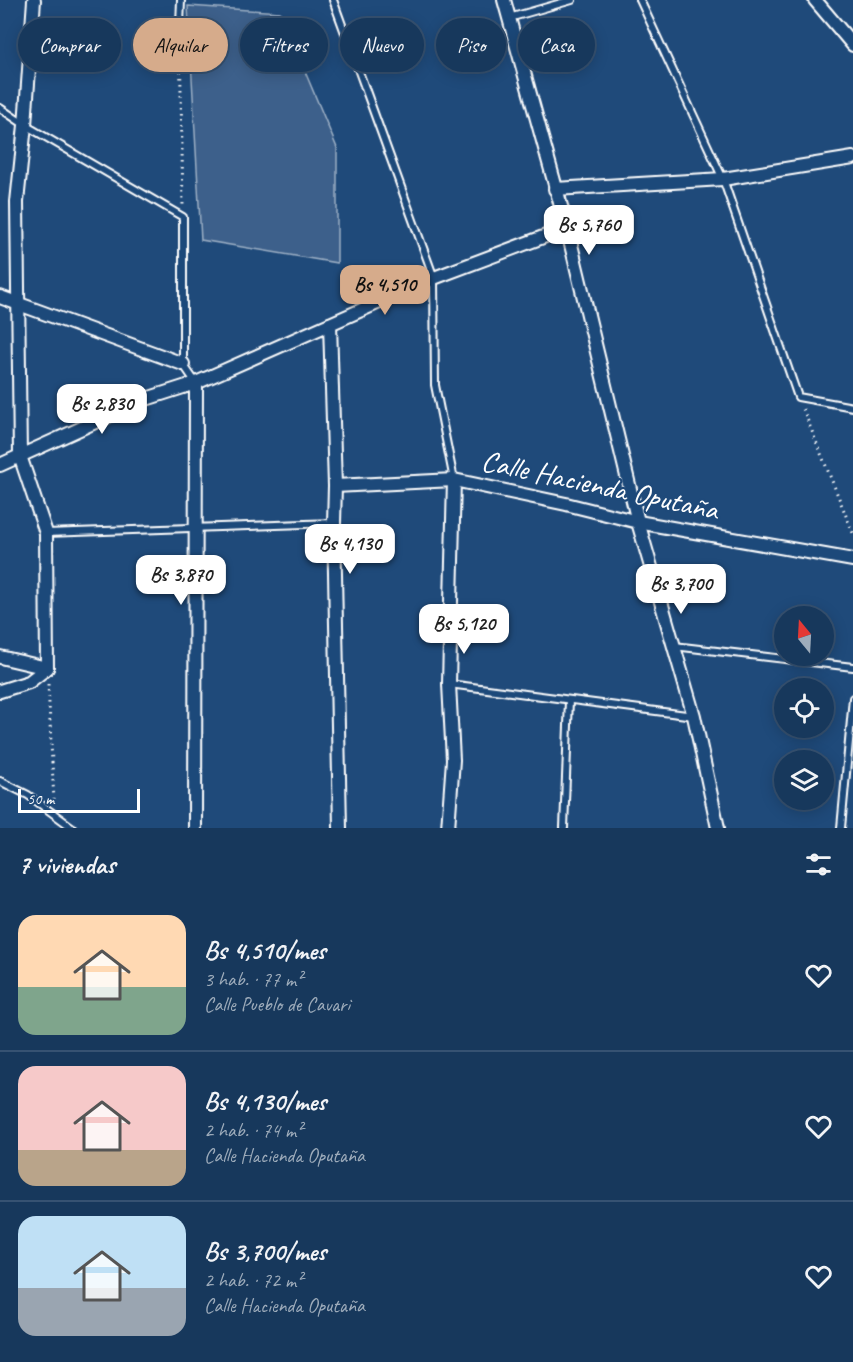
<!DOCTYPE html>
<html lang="es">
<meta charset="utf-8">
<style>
:root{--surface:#17385c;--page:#244365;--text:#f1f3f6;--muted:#9eacbb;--line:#365272;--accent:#d6ab8b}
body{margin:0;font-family:Caveat,sans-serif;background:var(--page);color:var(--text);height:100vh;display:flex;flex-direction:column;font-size:22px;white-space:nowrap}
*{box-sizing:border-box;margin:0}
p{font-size:20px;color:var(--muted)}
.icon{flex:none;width:33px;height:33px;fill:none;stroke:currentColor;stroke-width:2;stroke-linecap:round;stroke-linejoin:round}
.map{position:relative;height:828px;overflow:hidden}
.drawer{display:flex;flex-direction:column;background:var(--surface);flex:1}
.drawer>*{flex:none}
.banner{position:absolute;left:18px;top:18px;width:818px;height:54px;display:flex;gap:12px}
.needle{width:39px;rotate:342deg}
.controls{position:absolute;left:774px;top:606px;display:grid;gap:12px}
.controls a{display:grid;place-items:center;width:60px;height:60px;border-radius:50%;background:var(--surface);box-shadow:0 3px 15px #0003,0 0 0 2px var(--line);font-size:30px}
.scale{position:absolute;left:18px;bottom:15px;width:122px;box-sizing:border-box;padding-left:6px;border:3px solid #fff;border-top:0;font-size:16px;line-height:21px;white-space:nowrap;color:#fff;-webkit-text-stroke:4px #1f4a7a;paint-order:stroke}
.price{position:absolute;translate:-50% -51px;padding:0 14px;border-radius:12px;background:#fff;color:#222;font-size:20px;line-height:39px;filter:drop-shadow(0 2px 3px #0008)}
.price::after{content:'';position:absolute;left:50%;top:36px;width:18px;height:14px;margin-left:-9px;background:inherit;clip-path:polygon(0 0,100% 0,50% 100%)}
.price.active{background:var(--accent);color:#111}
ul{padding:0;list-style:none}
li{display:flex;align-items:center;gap:18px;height:150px;padding:0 18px}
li+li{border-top:2px solid var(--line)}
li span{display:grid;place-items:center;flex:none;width:168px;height:120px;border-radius:18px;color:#555}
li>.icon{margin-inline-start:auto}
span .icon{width:72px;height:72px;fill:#fffc;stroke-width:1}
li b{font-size:26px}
h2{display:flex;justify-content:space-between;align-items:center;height:72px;padding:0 18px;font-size:26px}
.pill{padding:0 21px;border-radius:27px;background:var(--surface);box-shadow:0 3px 15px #0003,0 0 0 2px var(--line);font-size:21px;line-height:54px}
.pill.active{background:var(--accent);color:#111}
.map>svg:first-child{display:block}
.green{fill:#3c618b;stroke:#9eb0c5;stroke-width:1.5}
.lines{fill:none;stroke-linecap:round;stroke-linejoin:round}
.service-casing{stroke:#fff;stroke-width:10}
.minor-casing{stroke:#fff;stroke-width:16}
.path{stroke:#fff;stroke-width:3;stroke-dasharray:1.5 4.5;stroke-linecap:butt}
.service{stroke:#1f4a7a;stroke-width:6}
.minor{stroke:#1f4a7a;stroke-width:12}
.labels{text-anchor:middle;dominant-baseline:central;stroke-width:4.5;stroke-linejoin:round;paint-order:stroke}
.street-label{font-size:30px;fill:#fff;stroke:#1f4a7a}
</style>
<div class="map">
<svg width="853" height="828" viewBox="0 0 853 828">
<rect width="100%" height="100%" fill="#1f4a7a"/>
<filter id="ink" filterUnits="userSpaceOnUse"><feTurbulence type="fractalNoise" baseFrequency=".0167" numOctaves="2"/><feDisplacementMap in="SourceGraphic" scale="12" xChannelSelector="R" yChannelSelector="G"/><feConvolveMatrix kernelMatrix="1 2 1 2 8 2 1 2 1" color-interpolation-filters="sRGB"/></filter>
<g filter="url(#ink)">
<path class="green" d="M188 6 280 12 337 148V263L201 240Z"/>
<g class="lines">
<defs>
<g id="service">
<path d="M333 0 434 278 435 385 454 480"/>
<path d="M640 0 723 179 798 397 853 407"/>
<path d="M509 18 572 0"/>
<path d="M180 25 181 0"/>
<path d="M0 108 25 125 183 217V364L196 383"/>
<path d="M46 533 334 523"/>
<path d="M674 646 853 667"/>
<path d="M449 684 694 716"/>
<path d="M0 781 28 795 73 828"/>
<path d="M564 828 569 700"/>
<path d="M841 828 853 698"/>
</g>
<g id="minor">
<path d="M34 0 25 125 17 202 20 456 46 533 47 668"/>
<path d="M504 0 567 228 638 522 694 716 718 828"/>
<path d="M815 0 853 45"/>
<path d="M555 189 723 179 853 158"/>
<path d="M0 297 183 364"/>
<path d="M330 324 335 486 334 523 340 828"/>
<path d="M0 465 146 399 196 383 434 278 567 228"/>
<path d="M335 486 454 480 566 504 638 522 853 560"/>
<path d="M0 657 47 668"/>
<path d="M0 691 29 682 47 668"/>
<path d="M195 828 196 383"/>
<path d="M448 828 453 760 449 684 454 480"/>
</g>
</defs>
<use href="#service" class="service-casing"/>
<use href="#minor" class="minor-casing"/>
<g class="path">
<path d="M180 35 183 206"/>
<path d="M803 409 853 533"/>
<path d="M48 684 54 801"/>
</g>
<use href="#service" class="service"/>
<use href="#minor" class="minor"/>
</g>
</g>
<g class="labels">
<g class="street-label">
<text transform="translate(600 485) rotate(12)">Calle Hacienda Oputaña</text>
</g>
</g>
</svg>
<div class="controls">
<a><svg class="needle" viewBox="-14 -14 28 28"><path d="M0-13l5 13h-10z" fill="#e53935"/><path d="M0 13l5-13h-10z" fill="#9eacbb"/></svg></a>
<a><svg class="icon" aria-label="locate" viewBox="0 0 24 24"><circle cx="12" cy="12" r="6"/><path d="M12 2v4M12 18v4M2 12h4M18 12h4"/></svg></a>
<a><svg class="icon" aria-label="layers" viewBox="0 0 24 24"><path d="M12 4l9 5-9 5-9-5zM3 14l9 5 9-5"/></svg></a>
</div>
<div class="scale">50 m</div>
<b class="price" style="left:589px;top:256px">Bs 5,760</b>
<b class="price active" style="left:385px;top:316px">Bs 4,510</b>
<b class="price" style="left:102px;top:435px">Bs 2,830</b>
<b class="price" style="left:350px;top:575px">Bs 4,130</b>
<b class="price" style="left:181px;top:606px">Bs 3,870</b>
<b class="price" style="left:681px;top:615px">Bs 3,700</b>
<b class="price" style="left:464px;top:655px">Bs 5,120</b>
<div class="banner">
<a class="pill">Comprar</a>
<a class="pill active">Alquilar</a>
<a class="pill">Filtros</a>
<a class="pill">Nuevo</a>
<a class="pill">Piso</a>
<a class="pill">Casa</a>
</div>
</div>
<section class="drawer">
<h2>7 viviendas<svg class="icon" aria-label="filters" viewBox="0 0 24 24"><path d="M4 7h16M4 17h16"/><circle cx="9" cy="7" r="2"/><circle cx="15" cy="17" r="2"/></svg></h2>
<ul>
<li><span style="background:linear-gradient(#ffd9b3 60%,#7fa58c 0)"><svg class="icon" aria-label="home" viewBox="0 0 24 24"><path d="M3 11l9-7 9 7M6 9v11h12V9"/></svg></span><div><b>Bs 4,510/mes</b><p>3 hab. · 77 m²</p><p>Calle Pueblo de Cavari</p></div><svg class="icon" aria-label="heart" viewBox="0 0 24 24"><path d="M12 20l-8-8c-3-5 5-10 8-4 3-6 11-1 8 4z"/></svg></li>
<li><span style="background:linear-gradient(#f6c9c9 70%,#b9a48a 0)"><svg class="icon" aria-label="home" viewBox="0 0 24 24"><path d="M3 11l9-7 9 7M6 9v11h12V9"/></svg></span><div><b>Bs 4,130/mes</b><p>2 hab. · 74 m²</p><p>Calle Hacienda Oputaña</p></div><svg class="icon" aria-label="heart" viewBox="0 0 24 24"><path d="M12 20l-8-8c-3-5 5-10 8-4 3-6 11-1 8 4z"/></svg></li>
<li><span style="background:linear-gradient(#bfe0f5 60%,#9aa5b1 0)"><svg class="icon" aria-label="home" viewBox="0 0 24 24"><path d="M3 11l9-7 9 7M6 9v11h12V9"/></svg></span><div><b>Bs 3,700/mes</b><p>2 hab. · 72 m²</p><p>Calle Hacienda Oputaña</p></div><svg class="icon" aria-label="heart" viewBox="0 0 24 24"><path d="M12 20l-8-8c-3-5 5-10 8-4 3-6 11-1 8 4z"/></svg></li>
</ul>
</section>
